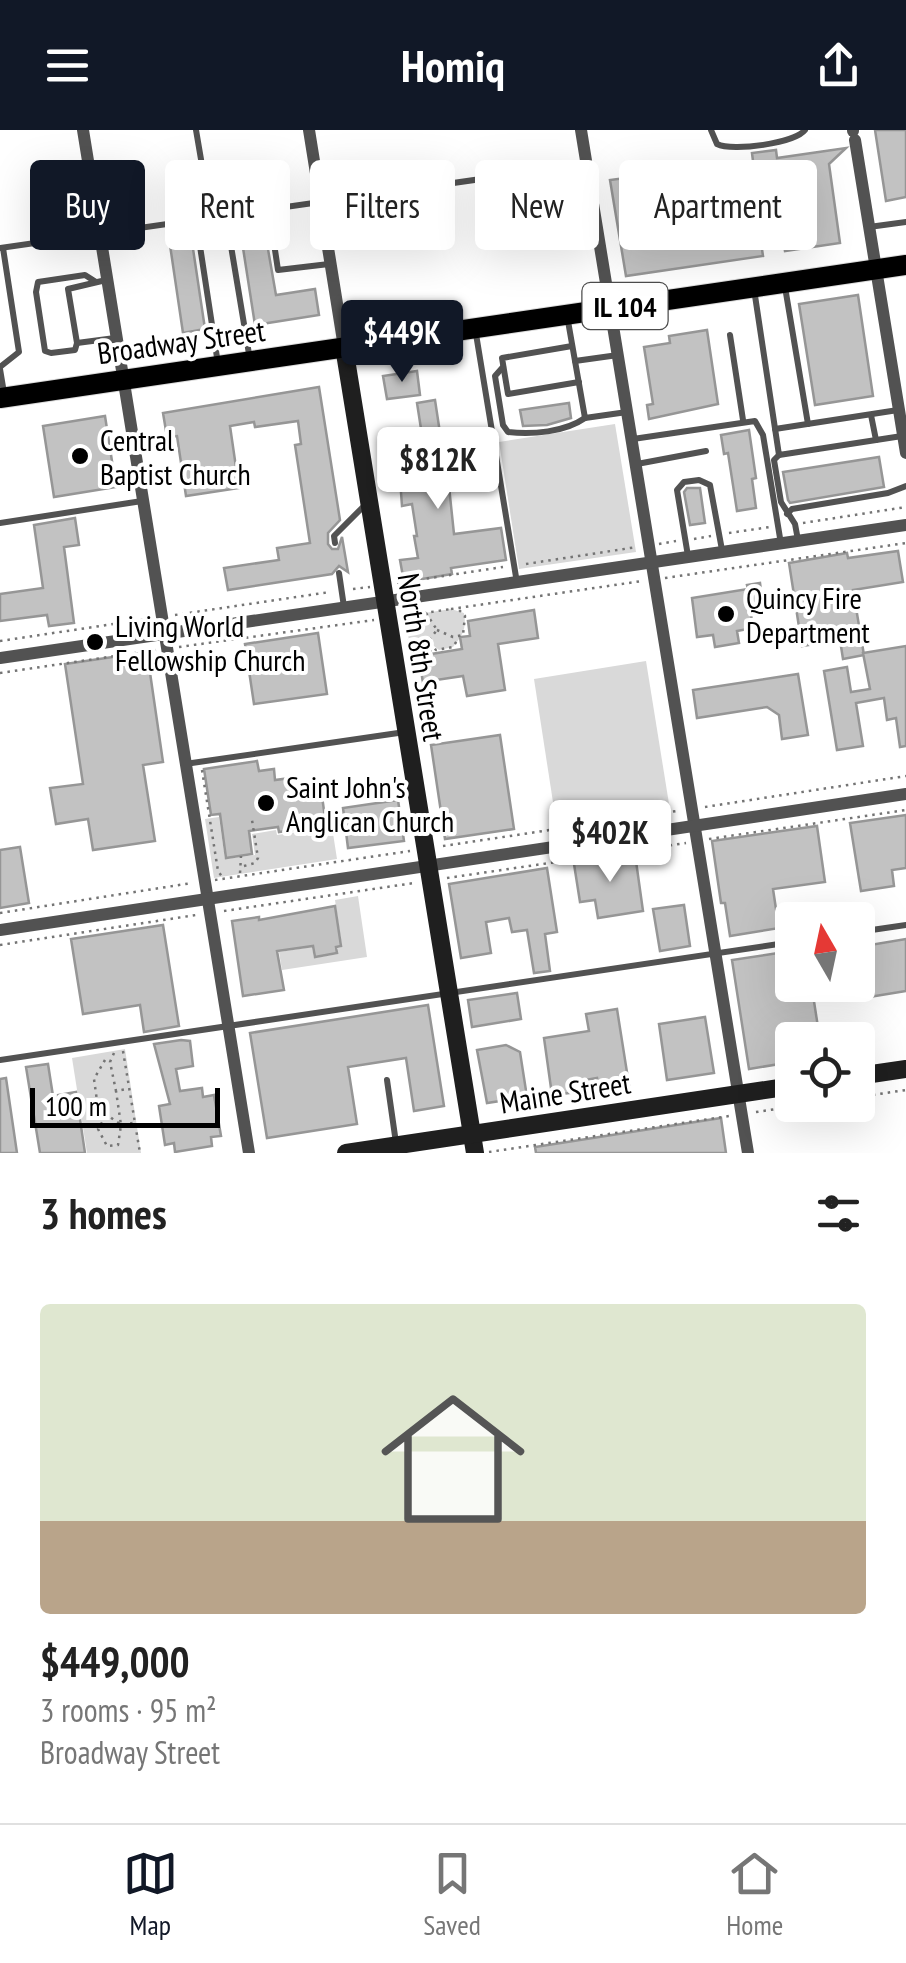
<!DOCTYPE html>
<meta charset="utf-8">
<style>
:root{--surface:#fff;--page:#f2f2f2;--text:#222;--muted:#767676;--line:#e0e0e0;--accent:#111827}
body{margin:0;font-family:"PT Sans Narrow",sans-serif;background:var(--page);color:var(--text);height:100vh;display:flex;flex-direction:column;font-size:38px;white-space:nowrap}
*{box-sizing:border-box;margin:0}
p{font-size:32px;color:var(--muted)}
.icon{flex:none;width:55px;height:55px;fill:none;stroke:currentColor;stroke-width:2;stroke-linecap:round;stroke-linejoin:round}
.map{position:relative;height:1023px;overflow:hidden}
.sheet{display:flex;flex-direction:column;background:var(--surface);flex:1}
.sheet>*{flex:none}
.top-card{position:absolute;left:30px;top:30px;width:848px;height:90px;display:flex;gap:20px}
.needle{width:65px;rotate:351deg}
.controls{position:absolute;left:775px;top:772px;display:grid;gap:20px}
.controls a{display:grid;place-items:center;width:100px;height:100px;border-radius:10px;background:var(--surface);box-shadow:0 10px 40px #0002;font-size:50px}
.scale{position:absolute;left:30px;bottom:25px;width:190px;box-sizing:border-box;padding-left:10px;border:5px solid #000;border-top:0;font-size:28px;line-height:35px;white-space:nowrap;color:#000;-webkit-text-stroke:8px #fff;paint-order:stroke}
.price{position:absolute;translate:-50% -85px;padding:0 22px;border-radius:10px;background:#fff;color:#222;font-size:32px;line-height:65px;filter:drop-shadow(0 2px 5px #0008)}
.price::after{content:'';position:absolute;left:50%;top:60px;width:30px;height:22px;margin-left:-15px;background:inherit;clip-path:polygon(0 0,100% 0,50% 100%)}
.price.selected{background:var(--accent);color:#fff}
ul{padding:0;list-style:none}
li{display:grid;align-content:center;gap:20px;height:530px;padding:0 40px}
li span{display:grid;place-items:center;height:310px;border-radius:10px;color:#555}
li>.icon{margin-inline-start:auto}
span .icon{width:180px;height:180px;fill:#fffc;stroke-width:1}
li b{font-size:42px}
h2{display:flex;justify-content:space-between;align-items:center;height:120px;padding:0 40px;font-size:42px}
.tag{padding:0 35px;border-radius:10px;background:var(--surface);box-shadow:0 10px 40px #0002;font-size:35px;line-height:90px}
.tag.selected{background:var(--accent);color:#fff}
header{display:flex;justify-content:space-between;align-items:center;height:130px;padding:0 40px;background:var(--accent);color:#fff;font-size:45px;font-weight:600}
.tab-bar{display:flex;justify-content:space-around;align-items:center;height:140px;border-top:2px solid var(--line);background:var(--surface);font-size:28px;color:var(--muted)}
.tab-bar a{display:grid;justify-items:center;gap:5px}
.tab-bar .selected{color:var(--accent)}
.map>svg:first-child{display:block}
.green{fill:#d9d9d9}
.building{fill:#c2c2c2;stroke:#969696;stroke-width:2.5}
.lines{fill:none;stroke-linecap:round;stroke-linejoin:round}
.primary-casing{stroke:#dbdbdb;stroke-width:22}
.path{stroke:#747474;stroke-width:2.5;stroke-dasharray:2.5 5;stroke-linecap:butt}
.lane{stroke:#525252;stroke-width:6}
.street{stroke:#525252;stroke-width:12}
.secondary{stroke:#1f1f1f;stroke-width:18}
.primary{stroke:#000;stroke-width:20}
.poi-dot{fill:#000;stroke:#fff;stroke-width:4}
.labels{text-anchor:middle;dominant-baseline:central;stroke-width:8;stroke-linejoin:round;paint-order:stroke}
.shield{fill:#fff;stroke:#4c4c4c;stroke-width:2.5}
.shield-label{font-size:28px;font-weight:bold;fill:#000}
.street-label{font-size:30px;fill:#000;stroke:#fff}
.poi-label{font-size:30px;fill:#000;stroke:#fff;text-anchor:start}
</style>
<header><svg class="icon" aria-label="menu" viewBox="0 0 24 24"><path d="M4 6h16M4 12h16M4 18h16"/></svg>Homiq<svg class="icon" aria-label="share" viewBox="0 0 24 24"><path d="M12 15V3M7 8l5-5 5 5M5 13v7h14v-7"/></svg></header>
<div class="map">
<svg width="906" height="1023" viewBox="0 0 906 1023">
<rect width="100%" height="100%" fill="#fff"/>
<g class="green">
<path d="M615 294 636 422 519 439 499 312Z"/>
<path d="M451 479 464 483C467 499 462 506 453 517L439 520 429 512 410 517 405 486Z"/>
<path d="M646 531 670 680 557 698 534 549Z"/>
<path d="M219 687 225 729 255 725 252 704 276 700 277 705 332 697 337 729 214 748 205 689Z"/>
<path d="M358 766 367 827 282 840 279 822 312 817 314 828 338 824V818L342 817 335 770Z"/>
<path d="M125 919 141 1023H87L72 928Z"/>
</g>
<g class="building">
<path d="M875 0H906V67L886 71Z"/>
<path d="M846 18 829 34 840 113 785 121 778 75 756 78 763 126 626 146 610 50 753 31 752 23 776 20 777 28Z"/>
<path d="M265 102 276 165 315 159 319 185 255 195 241 105Z"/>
<path d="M192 112 205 199 183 203 170 115Z"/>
<path d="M858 165 873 266 815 275 799 174Z"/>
<path d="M707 200 718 274 649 289 647 275 653 274 644 217 670 213 669 206Z"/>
<path d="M417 241 420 265 387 269 383 246Z"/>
<path d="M319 257 340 390 328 403V414L332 419H338L342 407 348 442 339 436 332 444 228 460 224 438 279 430 277 418 310 413 295 315 301 314 298 291 255 297 254 292 230 296 239 358 186 366 177 306 167 307 163 283Z"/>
<path d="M435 270 442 316 436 317V324L441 348 448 347 454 404 501 398 506 430 451 438 452 444 404 452 400 430 418 428 414 406H417L412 374 402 376 398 322 424 318 417 273Z"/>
<path d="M569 273 571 288 547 295 523 296 520 280Z"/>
<path d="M105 286 116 357 54 367 43 296Z"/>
<path d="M749 300 756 348 752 349 756 378 737 381 728 323 724 324 721 305Z"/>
<path d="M879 327 884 357 790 373 788 370 783 342Z"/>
<path d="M687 358H700L705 393 690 395 684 362Z"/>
<path d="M75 388 79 415 64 417 74 493 49 496 47 485 0 491V464L43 458 34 395Z"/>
<path d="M898 421 903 452 853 460 864 525 843 529 840 510 802 516 789 433 847 423 848 428Z"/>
<path d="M760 453 764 483 751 485 753 498 737 501 739 513 715 517 713 505 697 507 692 468 748 459 747 455Z"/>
<path d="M534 480 538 508 498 514 505 560 467 566 463 546 436 550 437 558 424 560 418 520 430 518 431 524 462 519 460 507 470 506 468 491Z"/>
<path d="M318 503 327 564 254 574 245 514Z"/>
<path d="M906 516V616L900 617 896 588 887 590 884 568 856 573 863 616 837 620 824 541 847 537 851 562 870 559 863 523Z"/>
<path d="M147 522 163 632 143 635 155 711 93 720 88 689 56 694 50 658 83 654 65 534Z"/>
<path d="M798 544 808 605 782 609 779 585 767 577 697 588 693 560Z"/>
<path d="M500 605 514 699 445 709 431 615Z"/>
<path d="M257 631 259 641 274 639 275 650 298 647 300 662 321 659 326 695 279 702 278 697 249 701 252 724 226 728 220 684 211 685 204 639Z"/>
<path d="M398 670 404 711 348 718 343 678Z"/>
<path d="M906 685V738L892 740 894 756 861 761 850 693Z"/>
<path d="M817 696 825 752 773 759 776 779 792 777V796L730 806 725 773H721L712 711Z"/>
<path d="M20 717 29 773 0 778V720Z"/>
<path d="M635 724 643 781 598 788 595 770 580 772 574 734Z"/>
<path d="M547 738 557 802 545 804 550 841 534 843 527 800 512 802 509 788 486 792 491 823 461 828 449 754Z"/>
<path d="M684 775 690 816 660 821 653 779Z"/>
<path d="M335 776 341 816 336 817 337 823 315 827 313 816 277 821 284 860 243 866 232 791 259 787V790Z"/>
<path d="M163 795 179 896 144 902 140 875 83 884 71 809Z"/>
<path d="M906 809V861L857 869 858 817Z"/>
<path d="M785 822 792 869 813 865 820 910H792V932L749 939 732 830Z"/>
<path d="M517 863 521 889 472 897 468 870Z"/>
<path d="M428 875 444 976 414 981 406 928 348 937 357 994 267 1008 250 903Z"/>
<path d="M617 879 629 955 599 960 597 948 568 953 570 963 552 965 544 908 589 901 586 884Z"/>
<path d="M705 887 714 943 667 950 659 894Z"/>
<path d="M181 910 190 911 193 936 176 939 180 961 202 958 203 967 214 965 221 1006 211 1007 212 1016 175 1022 174 1013 165 1015 159 976 170 974 154 914Z"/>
<path d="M506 915 520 922 527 967 487 973 477 920Z"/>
<path d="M48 934 53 966 76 962 85 1023H40L26 937Z"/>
<path d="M6 948 17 1023H0V949Z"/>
<path d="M721 988 726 1023H536L535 1017Z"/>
</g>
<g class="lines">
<defs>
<path id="primary" d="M0 268 906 135"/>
</defs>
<use href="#primary" class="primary-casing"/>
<g class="path">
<path d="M803 393 906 377"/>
<path d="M729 403 770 397"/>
<path d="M694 409 711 406"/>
<path d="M659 414 676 411"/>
<path d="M526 434 637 417"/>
<path d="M665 448 906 413"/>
<path d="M397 453 503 437"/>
<path d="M353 459 370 457"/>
<path d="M451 479 642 451"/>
<path d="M426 483 437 500 425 515 410 517 405 486 451 479"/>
<path d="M175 485 330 462"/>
<path d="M437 500 453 507 463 505 465 486 459 480"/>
<path d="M0 511 147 489"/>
<path d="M430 513 436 520 453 517 458 509"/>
<path d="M179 517 374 490"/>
<path d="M0 543 156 520"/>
<path d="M202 640 218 741 223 748"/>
<path d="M705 677 906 646"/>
<path d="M709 709 906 680"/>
<path d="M443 716 677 681"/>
<path d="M244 736 255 733 258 728 252 690"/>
<path d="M240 743 241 726"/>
<path d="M447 748 686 713"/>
<path d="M215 750 410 721"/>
<path d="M224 781 414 753"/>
<path d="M0 783 192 753"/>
<path d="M0 815 196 785"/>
<path d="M123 921 140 1023"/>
<path d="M114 923 110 932 116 961 127 959"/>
<path d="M105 930 94 949 98 978 121 995 116 961"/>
<path d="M858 967 906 960"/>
<path d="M756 982 804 975"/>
<path d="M106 986 98 999 107 1016 118 1015 121 995 133 993"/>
<path d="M489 1022 729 986"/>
</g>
<g class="lane">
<path d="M196 0 211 88"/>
<path d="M711 0 717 14C733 22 795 13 805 0"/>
<path d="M269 80 278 140 329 134"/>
<path d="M226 86 250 230"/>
<path d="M196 90 218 234"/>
<path d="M869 97 906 92"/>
<path d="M0 118 586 34"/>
<path d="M96 152 85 145 38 152 36 162 45 221 51 223 75 220 77 213 68 159 106 150"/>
<path d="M785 157 808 294"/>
<path d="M754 159 779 325 902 306"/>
<path d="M568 191 585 288 627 282"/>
<path d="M476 204 517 453"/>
<path d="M730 205 743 290"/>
<path d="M77 213 115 208"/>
<path d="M572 216 502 228 508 264 579 252"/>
<path d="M575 231 618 225"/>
<path d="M0 237 19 222 3 118"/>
<path d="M503 237 495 246 503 295 508 302C532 305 565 302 585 288"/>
<path d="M0 239 4 263"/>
<path d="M871 285 876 310"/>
<path d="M775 299 898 280"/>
<path d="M633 309 755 291 763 305 781 414"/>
<path d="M443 324 494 316"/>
<path d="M779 325 774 330 781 372 795 394 798 410"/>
<path d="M637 334 706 321"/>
<path d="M787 384 792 379 888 363 906 356"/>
<path d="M0 393 142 371"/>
<path d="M335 413 334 406 364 376"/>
<path d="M688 426 677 360 684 352 699 350 710 355 722 420"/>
<path d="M339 443 344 477"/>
<path d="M185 634 405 602"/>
<path d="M858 802 906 795"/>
<path d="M0 930 792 812"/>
<path d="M387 950 396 1013"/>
</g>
<g class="street">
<path d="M83 0 249 1023"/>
<path d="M309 0 344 217"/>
<path d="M581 0 748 1023"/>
<path d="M853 0V1"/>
<path d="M855 10 906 323"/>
<path d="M0 528 906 395"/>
<path d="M0 800 906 664"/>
</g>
<g class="secondary">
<path d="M344 217 475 1023"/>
<path d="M858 946 906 939"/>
<path d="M346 1023 792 956"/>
</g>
<use href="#primary" class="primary"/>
</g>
<g class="poi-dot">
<circle cx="80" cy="326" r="10"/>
<circle cx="726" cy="484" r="10"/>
<circle cx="95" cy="512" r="10"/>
<circle cx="266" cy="673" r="10"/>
</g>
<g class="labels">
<rect class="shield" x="582.5" y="153" width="85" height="46" rx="8"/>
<g class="shield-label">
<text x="625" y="176">IL 104</text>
</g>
<g class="street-label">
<text transform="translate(181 211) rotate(-8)">Broadway Street</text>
<text transform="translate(422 527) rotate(81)">North 8th Street</text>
<text transform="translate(565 962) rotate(-9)">Maine Street</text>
</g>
<g class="poi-label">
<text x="100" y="309">Central<tspan x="100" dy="34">Baptist Church</tspan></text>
<text x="746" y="467">Quincy Fire<tspan x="746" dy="34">Department</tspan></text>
<text x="115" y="495">Living World<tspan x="115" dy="34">Fellowship Church</tspan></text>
<text x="286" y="656">Saint John's<tspan x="286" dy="34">Anglican Church</tspan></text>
</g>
</g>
</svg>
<div class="controls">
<a><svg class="needle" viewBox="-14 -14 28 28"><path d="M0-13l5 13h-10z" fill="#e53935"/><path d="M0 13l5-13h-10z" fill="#767676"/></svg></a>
<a><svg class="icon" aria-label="locate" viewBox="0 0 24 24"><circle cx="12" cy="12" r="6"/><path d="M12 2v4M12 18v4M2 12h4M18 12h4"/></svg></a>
</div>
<div class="scale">100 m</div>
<b class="price selected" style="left:402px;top:255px">$449K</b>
<b class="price" style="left:438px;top:382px">$812K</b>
<b class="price" style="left:610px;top:755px">$402K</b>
<div class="top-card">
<a class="tag selected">Buy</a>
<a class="tag">Rent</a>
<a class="tag">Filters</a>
<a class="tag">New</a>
<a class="tag">Apartment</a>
</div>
</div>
<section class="sheet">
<h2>3 homes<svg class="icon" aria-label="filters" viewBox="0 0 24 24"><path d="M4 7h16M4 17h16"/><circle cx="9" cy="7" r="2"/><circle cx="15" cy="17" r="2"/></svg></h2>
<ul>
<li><span style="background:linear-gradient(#dfe7d0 70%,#b9a48a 0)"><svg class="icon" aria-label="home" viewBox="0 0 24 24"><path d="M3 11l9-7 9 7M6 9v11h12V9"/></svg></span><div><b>$449,000</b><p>3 rooms · 95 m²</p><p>Broadway Street</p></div></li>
</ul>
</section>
<nav class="tab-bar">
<a class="selected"><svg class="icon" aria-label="map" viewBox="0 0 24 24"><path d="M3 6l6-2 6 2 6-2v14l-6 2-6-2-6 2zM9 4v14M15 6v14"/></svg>Map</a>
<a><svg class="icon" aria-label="saved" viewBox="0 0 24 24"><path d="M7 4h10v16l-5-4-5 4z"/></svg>Saved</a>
<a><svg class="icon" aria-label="home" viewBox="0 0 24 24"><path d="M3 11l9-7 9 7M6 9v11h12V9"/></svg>Home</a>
</nav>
